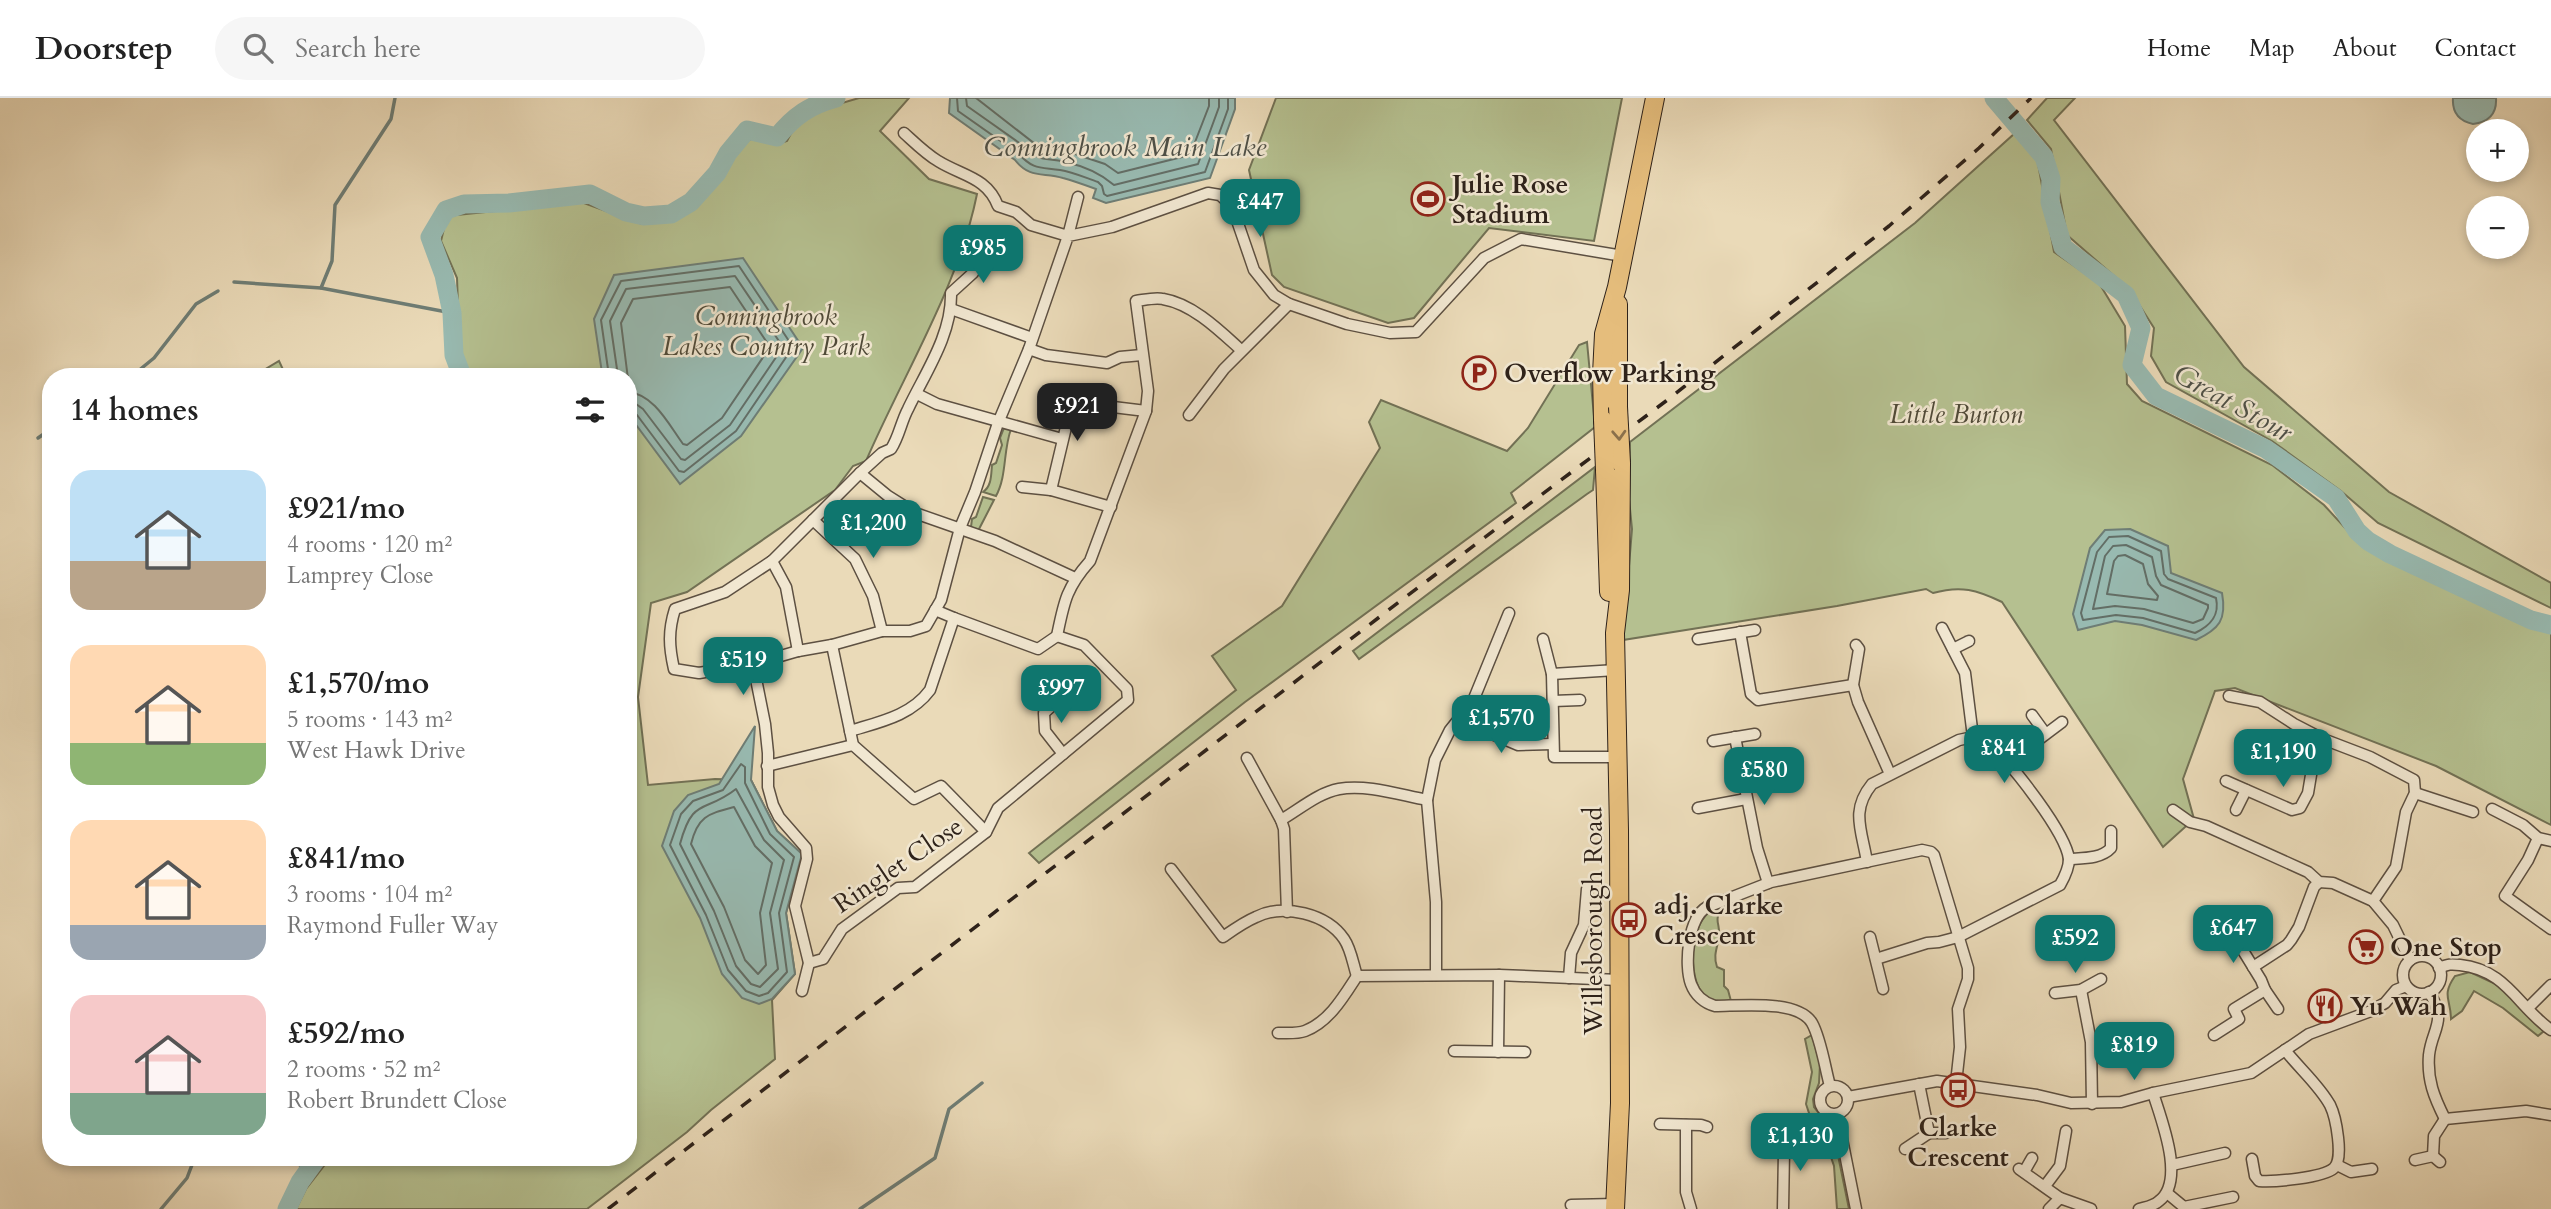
<!DOCTYPE html>
<meta charset="utf-8">
<style>
:root{--surface:#fff;--page:#f6f6f6;--text:#222;--muted:#767676;--line:#e0e0e0;--accent:#0f766e}
body{margin:0;font-family:Cardo,serif;background:var(--page);color:var(--text);height:100vh;display:flex;flex-direction:column;font-size:26px;white-space:nowrap}
*{box-sizing:border-box;margin:0}
p{font-size:23px;color:var(--muted)}
.icon{flex:none;width:38px;height:38px;fill:none;stroke:currentColor;stroke-width:2;stroke-linecap:round;stroke-linejoin:round}
.map{position:relative;flex:1;overflow:hidden}
.side{position:absolute;left:42px;top:270px;width:595px;height:798px;display:flex;flex-direction:column;background:var(--surface);border-radius:28px;box-shadow:0 4px 10px #0003}
.side>*{flex:none}
.controls{position:absolute;left:2466px;top:21px;display:grid;gap:14px}
.controls a{display:grid;place-items:center;width:63px;height:63px;border-radius:50%;background:var(--surface);box-shadow:0 4px 10px #0003;font-size:35px}
.price{position:absolute;translate:-50% -60px;padding:0 16px;border-radius:14px;background:var(--accent);color:#fff;font-size:23px;line-height:46px;filter:drop-shadow(0 2px 4px #0008)}
.price::after{content:'';position:absolute;left:50%;top:42px;width:21px;height:16px;margin-left:-10px;background:inherit;clip-path:polygon(0 0,100% 0,50% 100%)}
.price.selected{background:#222;color:#fff}
ul{padding:0;list-style:none}
li{display:flex;align-items:center;gap:21px;height:175px;padding:0 28px}
li span{display:grid;place-items:center;flex:none;width:196px;height:140px;border-radius:21px;color:#555}
li>.icon{margin-inline-start:auto}
span .icon{width:84px;height:84px;fill:#fffc;stroke-width:1}
li b{font-size:30px}
h2{display:flex;justify-content:space-between;align-items:center;height:84px;padding:0 28px;font-size:30px}
header{display:flex;align-items:center;gap:42px;box-sizing:border-box;height:98px;padding:0 35px;background:var(--surface);border-bottom:2px solid var(--line)}
header strong{font-size:33px}
nav{display:flex;gap:38px;margin-inline-start:auto;font-size:24px}
.search{width:490px;height:63px;background:var(--page);display:flex;align-items:center;gap:18px;box-sizing:border-box;padding:0 24px;border-radius:38px;color:var(--muted);font-size:26px}
.map>svg:first-child{display:block}
.green{fill:#b5c090;stroke:#727155;stroke-width:2}
.water{fill:#98bab1;stroke:#6e7d75;stroke-width:2}
.lines{fill:none;stroke-linecap:round;stroke-linejoin:round}
.shore{stroke:#636e66;stroke-width:2}
.stream{stroke:#6e7d75;stroke-width:3.5}
.river{stroke:#98bab1;stroke-width:19}
.minor-casing{stroke:#5d5042;stroke-width:13}
.primary-casing{stroke:#2e221a;stroke-width:20}
.minor{stroke:#f1e7d1;stroke-width:10}
.primary{stroke:#e5bd7c;stroke-width:18}
.rail{stroke:#2e221a;stroke-width:3.5;stroke-dasharray:12 12;stroke-linecap:butt}
.primary-bridge-casing{stroke:#2e221a;stroke-width:20;stroke-linecap:butt}
.primary-bridge{stroke:#e5bd7c;stroke-width:18}
.oneway{stroke:#8a704b}
.labels{text-anchor:middle;dominant-baseline:central;stroke-width:5;stroke-linejoin:round;paint-order:stroke}
.poi-label{font-size:26px;font-weight:bold;fill:#2e221a;stroke:#f1e7d1;text-anchor:start}
.park-label{font-size:26px;font-style:italic;fill:#504a38;stroke:#f1e7d1}
.street-label{font-size:26px;fill:#2e221a;stroke:#f1e7d1}
.water-label{font-size:28px;font-style:italic;fill:#4e5047;stroke:#f1e7d1}
</style>
<header>
<strong>Doorstep</strong>
<div class="search"><svg class="icon" aria-label="search" viewBox="0 0 24 24"><circle cx="10" cy="10" r="6"/><path d="M15 15l6 6"/></svg>Search here</div>
<nav><a>Home</a><a>Map</a><a>About</a><a>Contact</a></nav>
</header>
<div class="map">
<svg width="2551" height="1111" viewBox="0 0 2551 1111">
<rect width="100%" height="100%" fill="#eadab8"/>
<filter id="stains"><feTurbulence type="fractalNoise" baseFrequency=".00286" numOctaves="4"/><feColorMatrix values="0 0 0 0 .2 0 0 0 0 .09 0 0 0 0 .02 0 0 0 .5 -.17"/></filter>
<radialGradient id="worn" r=".72"><stop offset=".6" stop-color="#630" stop-opacity="0"/><stop offset="1" stop-color="#630" stop-opacity=".3"/></radialGradient>
<g class="green">
<path d="M859 0H909L880 33 929 81 977 96C958 190 904 275 866 363L853 368 835 392 687 494 651 505 638 599 648 687 715 681 751 682 777 733 802 756 786 815 795 876 772 902 775 961 711 1012 687 1034 587 1111H296L306 1091 331 1059H628V700L635 676 628 643V523L631 480 628 466V278H467L460 263 457 180 441 143 447 118 581 104 642 126 672 122 689 111 725 70 736 51 745 43 758 39 778 46 787 43 801 17Z"/>
<path d="M1276 0H1622L1594 143 1489 130 1414 220 1388 225 1284 189 1272 177 1249 72Z"/>
<path d="M2047 0H2075L2054 22 2244 269 2389 394 2551 485V510L2378 425 2341 393 2272 343 2166 284 2151 258 2154 230 2129 191 2067 137 2051 51 2027 22Z"/>
<path d="M2014 36 2037 60 2054 154 2099 185 2125 228 2127 286 2142 303 2272 367 2324 407 2358 444 2535 530 2551 533V727L2436 668 2235 590 2215 593 2183 681 2194 721 2163 749 2002 504C1977 492 1961 487 1933 495L1926 491 1837 508 1623 542 1632 431 1629 401 1630 344 1915 125Z"/>
<path d="M1587 244 1595 329 1511 395 1516 405 1245 604 1039 765 1029 755 1236 592 1212 558 1282 508 1380 350 1369 324 1381 302 1507 353 1528 330 1579 247Z"/>
<path d="M279 263 286 278H254Z"/>
<path d="M1004 330 1011 331C1003 353 1007 378 996 398L983 394C992 388 991 376 992 367L996 365 1002 347 1000 340Z"/>
<path d="M1595 369 1593 392 1587 396 1359 561 1353 553Z"/>
<path d="M983 399 994 402 978 433 971 429 972 421 976 419Z"/>
<path d="M1720 810C1714 827 1721 826 1719 840 1717 850 1713 858 1717 869L1724 872V888L1728 892 1731 903C1721 903 1711 904 1704 897 1686 880 1689 813 1720 810Z"/>
<path d="M2470 874 2502 889 2544 933 2538 938 2503 910 2474 893 2462 913 2451 921C2451 901 2441 898 2455 878Z"/>
<path d="M1812 937 1820 966 1819 985 1813 1001 1814 1009 1833 1033 1849 1111H1837L1834 1068 1822 1033 1810 1018 1806 1006 1812 974 1805 941Z"/>
</g>
<g class="water">
<path d="M950 0H1235V11L1210 80 1106 105 1093 100 1096 91C1085 87 1074 83 1063 80 1043 74 1030 81 1015 62L949 15Z"/>
<path d="M2453 0H2496C2497 16 2489 24 2473 26 2459 23 2452 14 2453 0Z"/>
<path d="M743 160 803 250 741 338 680 386 628 316V278H604L602 275 594 221 614 177Z"/>
<path d="M2130 431 2168 448 2171 475 2222 495C2227 522 2219 531 2196 542L2142 527 2115 523 2078 532 2073 516 2090 450 2105 432Z"/>
<path d="M755 628 751 682 777 733 802 756 786 815 795 876 772 901 759 906 742 900 722 876 700 820 662 748 674 713 688 697 719 686Z"/>
</g>
<g class="lines">
<g class="shore">
<path d="M957 0 958 13 1019 56C1033 72 1041 69 1060 72 1073 74 1086 80 1098 84L1102 88 1104 96 1107 98 1205 74 1228 11V0"/>
<path d="M966 0 967 8 1025 49C1040 65 1046 59 1065 64 1084 68 1100 75 1114 87L1198 66 1219 9V0"/>
<path d="M976 0 1039 49 1069 54 1105 66 1118 75 1190 57 1209 8V0"/>
<path d="M609 278 601 222 621 183 739 168 793 249 736 333 684 374 679 373 637 317 628 314"/>
<path d="M618 278 610 223 626 191 735 178 783 249 730 327 685 362 681 361 643 311 636 306 628 305"/>
<path d="M628 281 621 225 633 201 730 189 770 249 722 320 687 347 683 346C669 327 654 296 628 294"/>
<path d="M2128 438 2161 453 2164 476 2168 481 2216 500C2220 518 2210 528 2195 535L2143 520 2116 517 2083 522 2081 515 2097 454 2109 439Z"/>
<path d="M2126 447 2152 459 2156 478 2161 487 2208 507V510L2203 521 2193 525 2144 511 2115 508 2093 511 2105 458 2113 448Z"/>
<path d="M2125 457 2143 466 2148 486 2158 498 2157 502 2107 496 2114 463 2118 458Z"/>
<path d="M741 666 745 669V685L770 736 794 759 779 815 787 874 768 895 759 898 746 893 728 872 706 817 670 747 681 716 693 703 723 692Z"/>
<path d="M736 691 764 742 784 762 770 815 778 871 760 889 751 886 736 868 714 813 680 746C693 698 704 716 736 691Z"/>
<path d="M734 709 755 748 772 765 760 815 766 867 758 876 745 862 724 809 691 746C698 718 708 716 734 709Z"/>
</g>
<g class="stream">
<path d="M395 0 391 21 335 107 332 163 321 190 452 215"/>
<path d="M234 184 321 190"/>
<path d="M132 278 154 260 196 206 218 193"/>
<path d="M38 340 51 331"/>
<path d="M289 1059 307 1072"/>
<path d="M161 1111 187 1080 195 1059"/>
<path d="M860 1111 935 1060 949 1011 982 985"/>
</g>
<g class="river">
<path d="M1994 0 2044 59 2051 81 2050 104 2063 149 2126 197 2141 230 2132 267 2156 298 2266 351 2336 400 2357 433 2368 443 2390 456 2531 522 2551 527"/>
<path d="M462 278 454 257 452 215 444 177 430 139 446 112 464 106 509 105 590 96 626 114 644 118 671 116 691 104 717 75 728 55 747 32 777 39C794 18 810 7 836 0"/>
<path d="M287 1111 300 1084 318 1059"/>
</g>
<defs>
<g id="minor">
<path d="M904 35C915 45 926 56 938 63 962 78 987 79 998 108L1016 114 1031 127 1068 138 1078 99"/>
<path d="M984 154 973 175 951 195C952 237 925 275 908 311 901 324 899 339 891 351L882 355 860 375 772 463 725 494 675 511C668 533 669 549 674 571L699 575 753 566 798 553 832 547 882 533H910L926 528 941 502 960 430 975 394 998 325 1029 251 1068 138 1112 129 1208 95 1220 97 1232 108 1254 172 1274 197 1289 206 1347 226 1390 235 1416 234 1484 160 1521 141 1623 158"/>
<path d="M951 211 1032 240"/>
<path d="M1029 251 1046 257 1107 265 1120 259 1142 257"/>
<path d="M917 296 937 306 1062 341"/>
<path d="M1189 317 1224 271 1289 206"/>
<path d="M860 375 888 398 915 415 995 443 1075 480"/>
<path d="M1022 389 1051 392"/>
<path d="M1111 409 1051 392 1072 304 1146 313"/>
<path d="M813 422 855 461 873 498 882 533"/>
<path d="M772 463 786 489 798 553"/>
<path d="M954 520 1038 551 1057 538"/>
<path d="M1942 530 1965 575 1973 639"/>
<path d="M1740 534 1751 596 1758 602 1853 587"/>
<path d="M1057 538C1064 504 1066 490 1090 463L1146 313 1148 293 1136 203C1144 202 1155 199 1163 201 1193 206 1220 233 1241 252"/>
<path d="M1543 541 1552 576 1554 659H1619"/>
<path d="M1698 541 1755 532"/>
<path d="M832 547 853 647 914 701 941 688 986 734"/>
<path d="M1856 547 1859 551 1853 587 1858 604 1890 676"/>
<path d="M1953 551 1969 543"/>
<path d="M753 566 765 626 768 655V689L773 707 779 719 806 750 807 761 795 808 809 865 802 893"/>
<path d="M1552 576 1616 572"/>
<path d="M2229 598 2260 604 2294 626 2323 641 2370 659 2414 682 2415 695 2406 714 2396 769 2373 803"/>
<path d="M1553 603 1580 602"/>
<path d="M2032 617 2045 635"/>
<path d="M1459 622 1518 647 1552 646"/>
<path d="M850 633C879 624 911 618 930 592L954 520 935 512"/>
<path d="M1735 639 1757 750 1768 785"/>
<path d="M1713 643 1755 636"/>
<path d="M1063 656 1045 633 1044 615 1064 597"/>
<path d="M1247 660 1281 722"/>
<path d="M2006 666 2062 624"/>
<path d="M767 668 853 647"/>
<path d="M2226 683 2292 712 2300 710 2308 695 2312 671 2323 641"/>
<path d="M2415 695 2473 714"/>
<path d="M1698 710 1746 701"/>
<path d="M2492 711 2523 727 2538 740 2551 743"/>
<path d="M2173 712 2190 724 2206 728 2308 774 2319 784 2333 785 2373 803 2393 827 2410 862"/>
<path d="M2236 712 2246 692"/>
<path d="M2538 740 2528 762 2505 798 2551 831"/>
<path d="M2069 761C2083 760 2101 761 2111 750V733"/>
<path d="M1867 764C1862 732 1850 713 1872 686L1959 642 1973 639C1979 641 1986 644 1992 649 2012 666 2066 735 2069 761 2069 770 2064 780 2060 787L1958 839 1939 844 1927 845 1876 861"/>
<path d="M1171 771 1223 839C1233 832 1244 824 1256 819 1284 805 1327 816 1344 841 1351 851 1353 866 1357 878"/>
<path d="M1287 814 1284 731 1281 722C1300 711 1318 695 1339 691 1367 686 1400 697 1427 702"/>
<path d="M1870 839 1883 891"/>
<circle cx="2422" cy="877" r="19"/>
<path d="M809 865 823 861 842 831 898 790 915 789 986 734 998 710 1128 602 1127 591 1084 547 1057 538"/>
<path d="M2253 869 2287 847 2291 842 2299 829 2314 789 2319 784"/>
<path d="M2439 870C2448 866 2451 866 2460 867 2507 872 2517 908 2551 932"/>
<path d="M1436 877V804L1427 702 1435 662 1450 632 1473 603 1509 515"/>
<path d="M1357 878 1499 877 1619 882"/>
<path d="M1569 880 1571 855 1584 827 1587 791"/>
<path d="M2081 892 2091 944 2092 1006"/>
<path d="M2265 892 2278 911"/>
<path d="M2429 894C2448 924 2432 930 2429 957 2427 982 2434 999 2445 1021"/>
<path d="M2055 895 2081 892 2101 881"/>
<path d="M2528 910 2551 887"/>
<path d="M1278 935C1286 935 1297 936 1305 933 1329 924 1344 898 1357 878"/>
<path d="M2214 937 2239 921 2234 911 2265 892 2261 882 2223 820"/>
<path d="M1454 953 1525 954"/>
<path d="M1498 954 1499 877"/>
<circle cx="1834" cy="1002" r="14"/>
<path d="M1830 988C1825 970 1821 941 1812 925 1798 901 1740 908 1715 908 1704 905 1695 897 1691 886 1684 867 1688 820 1707 809L1771 784 1922 752 1931 754 1934 757 1968 870V881L1958 911 1960 949 1956 985"/>
<path d="M1848 999 1937 983 2037 997 2071 1005 2121 1004 2153 995 2251 975 2309 936 2371 913 2385 905 2396 892 2406 888"/>
<path d="M1837 1016 1856 1111"/>
<path d="M2445 1021 2526 1013 2551 1017"/>
<path d="M1779 1024 1790 1034 1805 1033"/>
<path d="M1660 1026 1701 1027 1707 1029"/>
<path d="M1686 1027V1094L1691 1111"/>
<path d="M1929 1035H1946"/>
<path d="M1905 1051 1929 1035 1919 986"/>
<path d="M2433 1058 2434 1038 2445 1021"/>
<path d="M2252 1061 2255 1078 2259 1083C2274 1084 2323 1080 2334 1070 2344 1061 2336 1019 2330 1007 2319 987 2299 970 2285 952"/>
<path d="M2415 1062 2433 1058 2440 1064"/>
<path d="M2172 1067 2225 1055"/>
<path d="M2337 1067 2351 1074 2372 1071"/>
<path d="M2019 1071 2060 1100"/>
<path d="M2024 1074 2032 1060"/>
<path d="M2045 1088 2060 1068 2066 1033"/>
<path d="M2167 1095 2184 1109 2233 1099"/>
<path d="M1571 1107 1615 1106"/>
<path d="M1783 1111 1784 1053 1790 1034"/>
<path d="M2049 1111 2060 1100 2091 1111"/>
<path d="M2139 1111C2146 1109 2154 1108 2159 1103 2186 1083 2161 1021 2153 995"/>
</g>
<g id="primary">
<path d="M1618 309V206"/>
<path d="M1603 322 1602 276 1604 236 1617 189 1655 0"/>
<path d="M1605 372 1609 494"/>
<path d="M1615 1111 1620 1005 1619 732 1615 535 1620 492 1621 365"/>
</g>
</defs>
<use href="#minor" class="minor-casing"/>
<use href="#primary" class="primary-casing"/>
<use href="#minor" class="minor"/>
<use href="#primary" class="primary"/>
<path class="rail" d="M608 1111 1399 504 1666 303 1889 128 1979 50 2031 0"/>
<defs>
<g id="primary-bridge">
<path d="M1618 309 1621 365"/>
<path d="M1603 322 1605 372"/>
</g>
</defs>
<use href="#primary-bridge" class="primary-bridge-casing"/>
<use href="#primary-bridge" class="primary-bridge"/>
</g>
<defs><path id="oneway-chevron" d="M-2-3.5L2.5 0L-2 3.5" fill="none" stroke-width="1.6" stroke-linecap="round" stroke-linejoin="round" transform="scale(1.75)"/></defs>
<use class="oneway" href="#oneway-chevron" transform="translate(1619 337) rotate(87)"/>
<defs>
<symbol id="stadium-ring" viewBox="-11 -11 22 22"><circle r="9.5" fill="#f1e7d1" stroke="#8f2418" stroke-width="1.5"/><path d="M0-5a6.5 5 0 1 0 0 10a6.5 5 0 1 0 0-10ZM-3.5-1.8h7v3.6h-7Z" fill="#8f2418"/></symbol>
<symbol id="parking-ring" viewBox="-11 -11 22 22"><circle r="9.5" fill="#f1e7d1" stroke="#8f2418" stroke-width="1.5"/><path d="M-3.5-5.5H1a3.5 3.5 0 0 1 0 7H-1V5.5H-3.5ZM-1-3.4V-.6H.8a1.4 1.4 0 0 0 0-2.8Z" fill="#8f2418"/></symbol>
<symbol id="bus-ring" viewBox="-11 -11 22 22"><circle r="9.5" fill="#f1e7d1" stroke="#8f2418" stroke-width="1.5"/><path d="M-5-6H5V4H4V6H2V4H-2V6H-4V4H-5ZM-3.5-4V0h7V-4ZM-3.5 1.2v1.5H-2V1.2ZM2 1.2v1.5H3.5V1.2Z" fill="#8f2418"/></symbol>
<symbol id="supermarket-ring" viewBox="-11 -11 22 22"><circle r="9.5" fill="#f1e7d1" stroke="#8f2418" stroke-width="1.5"/><path d="M-6-5.5h2.5l.6 2H6L4.5 2H-2.5L-4.4-4H-6ZM-1.5 3.2a1.3 1.3 0 1 0 .1 0ZM3 3.2a1.3 1.3 0 1 0 .1 0Z" fill="#8f2418"/></symbol>
<symbol id="restaurant-ring" viewBox="-11 -11 22 22"><circle r="9.5" fill="#f1e7d1" stroke="#8f2418" stroke-width="1.5"/><path d="M-5-6h1v4h1v-4h1v4h1v-4h1v5L-1.5 .5V6h-2V.5L-5-1ZM5-6V6H3V1.5H1.5Q1.5-4 5-6Z" fill="#8f2418"/></symbol>
</defs>
<g fill-rule="evenodd">
<use href="#stadium-ring" x="1409" y="82" width="38" height="38"/>
<use href="#parking-ring" x="1460" y="256" width="38" height="38"/>
<use href="#bus-ring" x="1610" y="803" width="38" height="38"/>
<use href="#supermarket-ring" x="2347" y="830" width="38" height="38"/>
<use href="#restaurant-ring" x="2306" y="889" width="38" height="38"/>
<use href="#bus-ring" x="1939" y="973" width="38" height="38"/>
</g>
<g class="labels">
<g class="poi-label">
<text x="1452" y="86">Julie Rose<tspan x="1452" dy="30">Stadium</tspan></text>
<text x="1504" y="275">Overflow Parking</text>
<text x="1654" y="807">adj. Clarke<tspan x="1654" dy="30">Crescent</tspan></text>
<text x="2390" y="849">One Stop</text>
<text x="2350" y="908">Yu Wah</text>
<text x="1958" y="1029" text-anchor="middle">Clarke<tspan x="1958" dy="30">Crescent</tspan></text>
</g>
<g class="park-label">
<text x="766" y="218">Conningbrook<tspan x="766" dy="30">Lakes Country Park</tspan></text>
<text x="1956" y="316">Little Burton</text>
</g>
<g class="street-label">
<text transform="translate(898 767) rotate(-34)">Ringlet Close</text>
<text transform="translate(1593 823) rotate(-90)">Willesborough Road</text>
</g>
<g class="water-label">
<text x="1125" y="49">Conningbrook Main Lake</text>
<text transform="translate(2233 305) rotate(29)">Great Stour</text>
</g>
</g>
<rect width="100%" height="100%" filter="url(#stains)"/>
<rect width="100%" height="100%" fill="url(#worn)"/>
</svg>
<div class="controls">
<a>+</a>
<a>−</a>
</div>
<b class="price" style="left:1260px;top:141px">£447</b>
<b class="price" style="left:983px;top:187px">£985</b>
<b class="price selected" style="left:1077px;top:345px">£921</b>
<b class="price" style="left:873px;top:462px">£1,200</b>
<b class="price" style="left:743px;top:599px">£519</b>
<b class="price" style="left:1061px;top:627px">£997</b>
<b class="price" style="left:1501px;top:657px">£1,570</b>
<b class="price" style="left:2004px;top:687px">£841</b>
<b class="price" style="left:2283px;top:691px">£1,190</b>
<b class="price" style="left:1764px;top:709px">£580</b>
<b class="price" style="left:2233px;top:867px">£647</b>
<b class="price" style="left:2075px;top:877px">£592</b>
<b class="price" style="left:2134px;top:984px">£819</b>
<b class="price" style="left:1800px;top:1075px">£1,130</b>
<section class="side">
<h2>14 homes<svg class="icon" aria-label="filters" viewBox="0 0 24 24"><path d="M4 7h16M4 17h16"/><circle cx="9" cy="7" r="2"/><circle cx="15" cy="17" r="2"/></svg></h2>
<ul>
<li><span style="background:linear-gradient(#bfe0f5 65%,#b9a48a 0)"><svg class="icon" aria-label="home" viewBox="0 0 24 24"><path d="M3 11l9-7 9 7M6 9v11h12V9"/></svg></span><div><b>£921/mo</b><p>4 rooms · 120 m²</p><p>Lamprey Close</p></div></li>
<li><span style="background:linear-gradient(#ffd9b3 70%,#8fb573 0)"><svg class="icon" aria-label="home" viewBox="0 0 24 24"><path d="M3 11l9-7 9 7M6 9v11h12V9"/></svg></span><div><b>£1,570/mo</b><p>5 rooms · 143 m²</p><p>West Hawk Drive</p></div></li>
<li><span style="background:linear-gradient(#ffd9b3 75%,#9aa5b1 0)"><svg class="icon" aria-label="home" viewBox="0 0 24 24"><path d="M3 11l9-7 9 7M6 9v11h12V9"/></svg></span><div><b>£841/mo</b><p>3 rooms · 104 m²</p><p>Raymond Fuller Way</p></div></li>
<li><span style="background:linear-gradient(#f6c9c9 70%,#7fa58c 0)"><svg class="icon" aria-label="home" viewBox="0 0 24 24"><path d="M3 11l9-7 9 7M6 9v11h12V9"/></svg></span><div><b>£592/mo</b><p>2 rooms · 52 m²</p><p>Robert Brundett Close</p></div></li>
</ul>
</section>
</div>
